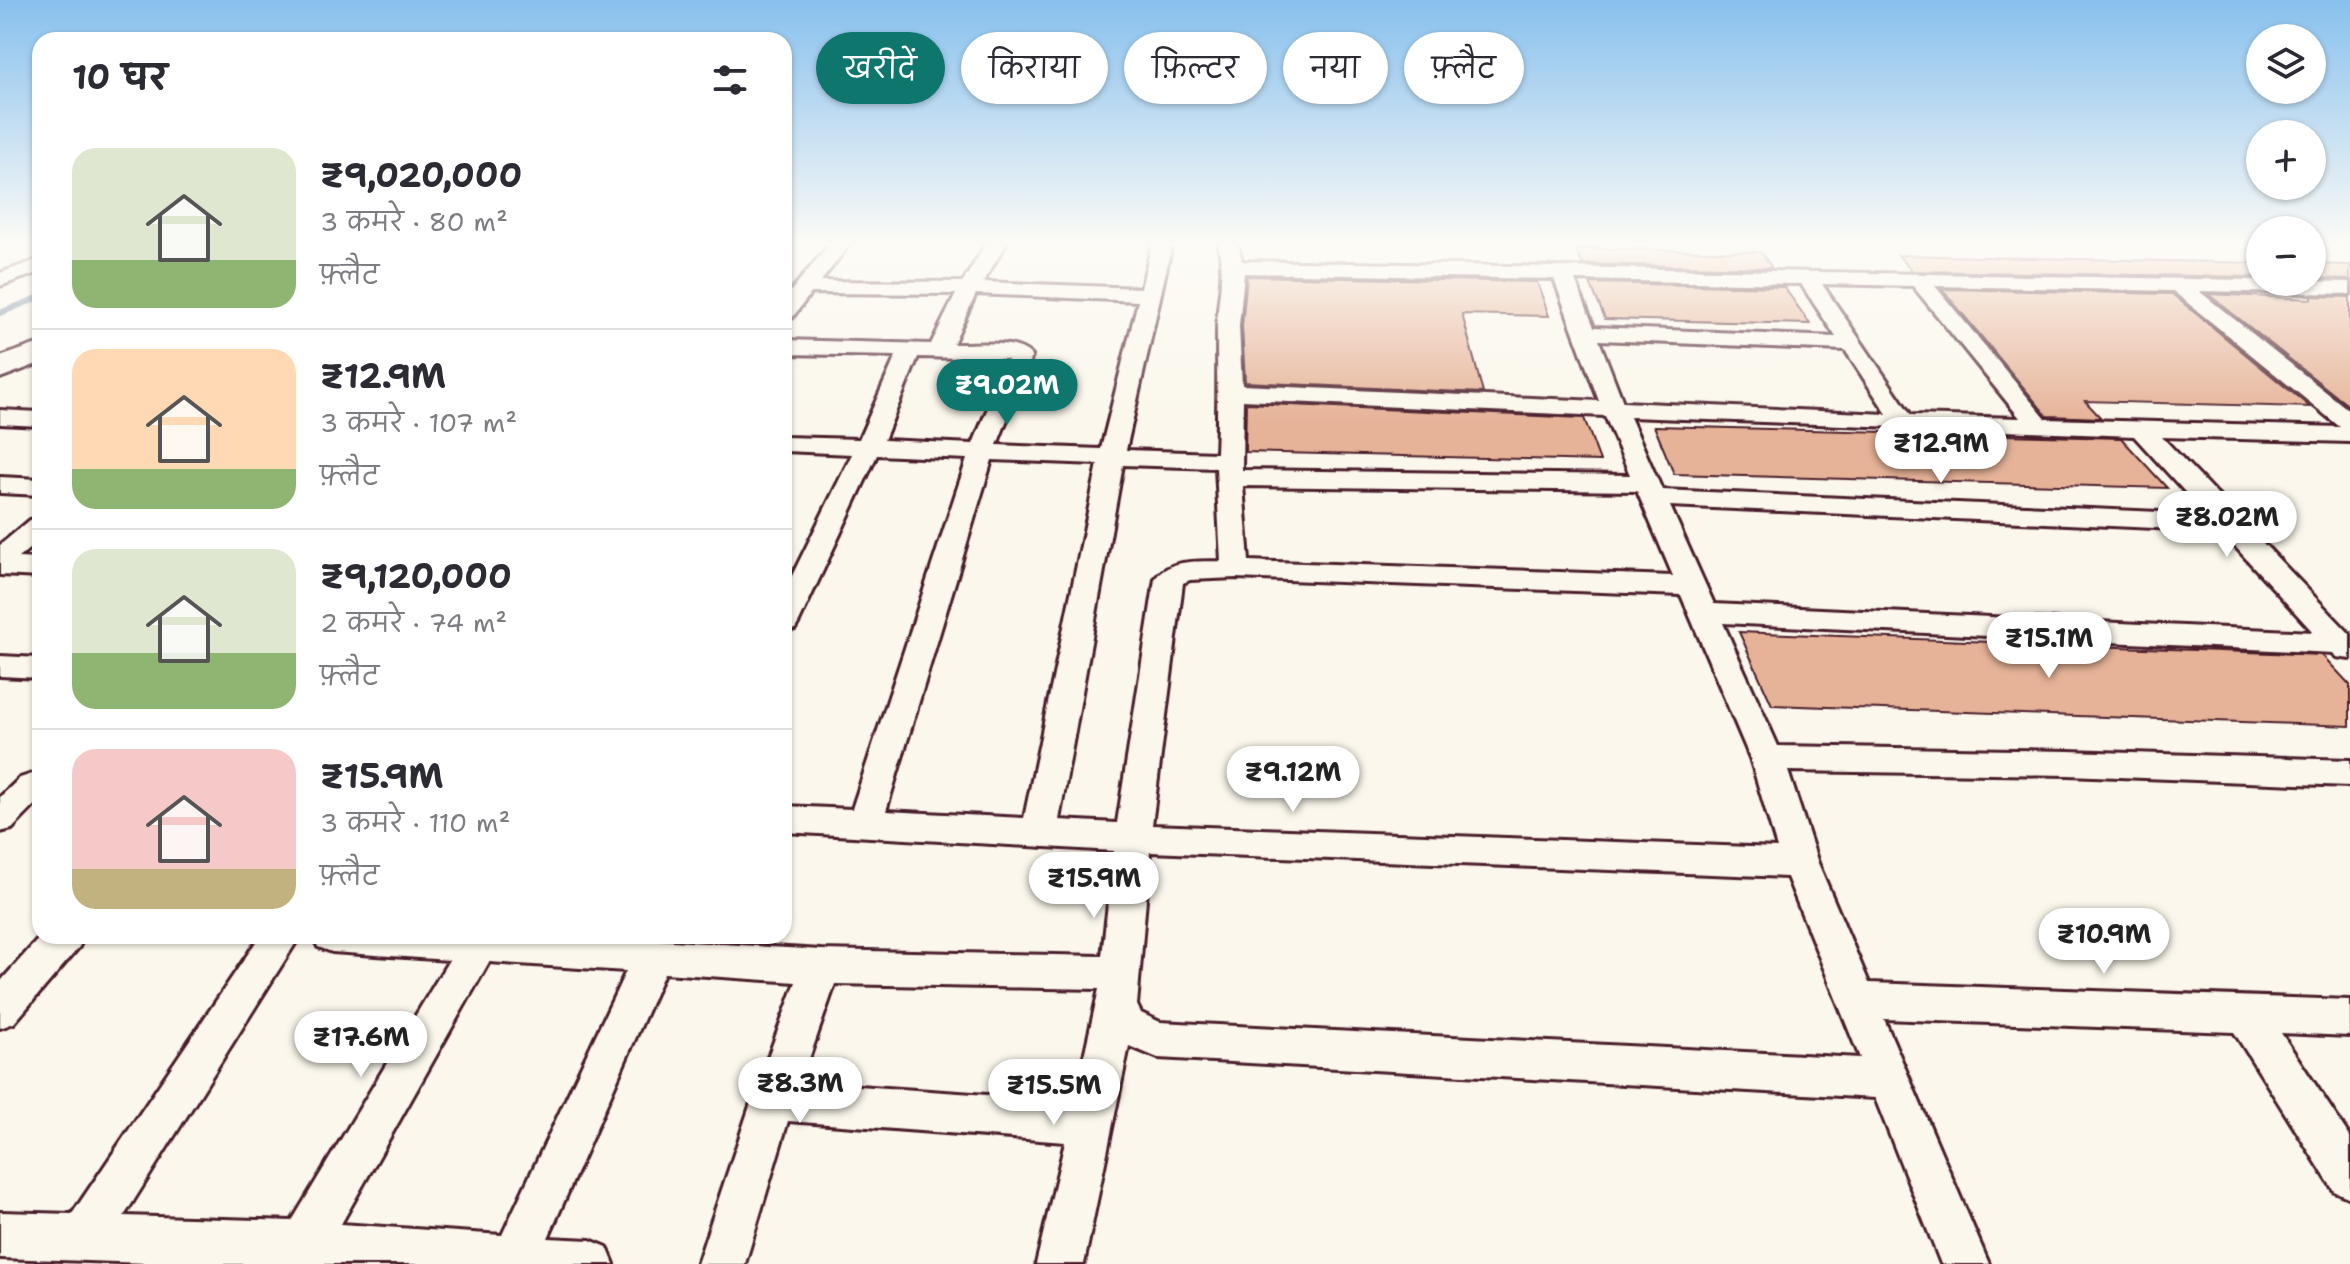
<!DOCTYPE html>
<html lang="hi">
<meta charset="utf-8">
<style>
:root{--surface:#fff;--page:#f2f2f3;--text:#2b2b33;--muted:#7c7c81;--line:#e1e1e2;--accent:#0f766e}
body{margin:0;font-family:"Shantell Sans","Playpen Sans Deva",sans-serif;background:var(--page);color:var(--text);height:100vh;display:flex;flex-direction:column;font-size:30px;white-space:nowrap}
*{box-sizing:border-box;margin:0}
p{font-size:26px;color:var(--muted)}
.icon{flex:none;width:44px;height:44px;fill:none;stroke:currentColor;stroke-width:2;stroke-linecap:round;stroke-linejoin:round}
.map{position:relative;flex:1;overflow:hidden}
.panel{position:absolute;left:32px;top:32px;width:760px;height:912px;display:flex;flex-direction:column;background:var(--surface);border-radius:24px;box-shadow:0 2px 6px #0004}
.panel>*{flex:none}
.guide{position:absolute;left:816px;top:32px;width:760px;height:72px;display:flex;gap:16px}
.tools{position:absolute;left:2246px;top:24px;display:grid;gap:16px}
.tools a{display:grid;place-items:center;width:80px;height:80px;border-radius:50%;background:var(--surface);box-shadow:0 2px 6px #0004;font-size:40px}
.price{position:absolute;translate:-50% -68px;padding:0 18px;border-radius:28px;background:#fff;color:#222;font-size:26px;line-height:52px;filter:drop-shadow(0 2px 4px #0008)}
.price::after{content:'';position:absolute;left:50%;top:48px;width:24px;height:18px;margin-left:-12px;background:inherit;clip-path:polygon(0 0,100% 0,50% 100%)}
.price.current{background:var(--accent);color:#fff}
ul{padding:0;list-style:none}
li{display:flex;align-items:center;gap:24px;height:200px;padding:0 40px}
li+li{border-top:2px solid var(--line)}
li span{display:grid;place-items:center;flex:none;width:224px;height:160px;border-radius:24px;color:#555}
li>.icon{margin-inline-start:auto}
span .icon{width:96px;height:96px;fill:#fffc;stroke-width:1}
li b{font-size:34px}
h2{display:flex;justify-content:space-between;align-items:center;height:96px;padding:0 40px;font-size:34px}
.pill{padding:0 28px;border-radius:36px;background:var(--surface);box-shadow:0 2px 6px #0004;font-size:28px;line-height:72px}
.pill.current{background:var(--accent);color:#fff}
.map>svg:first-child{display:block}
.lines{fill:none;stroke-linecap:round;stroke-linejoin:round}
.stream{stroke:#778ba5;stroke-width:6}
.building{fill:#e6b398;stroke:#4a1f2b;stroke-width:2}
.street-casing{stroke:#4a1f2b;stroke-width:6}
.secondary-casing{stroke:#4a1f2b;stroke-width:6}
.street{fill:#fbf7ec;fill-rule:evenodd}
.secondary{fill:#fbf7ec;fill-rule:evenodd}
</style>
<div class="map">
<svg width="2350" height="1264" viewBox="0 0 2350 1264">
<rect width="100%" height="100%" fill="#fbf7ec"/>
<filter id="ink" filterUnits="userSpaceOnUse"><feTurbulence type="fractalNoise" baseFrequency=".0125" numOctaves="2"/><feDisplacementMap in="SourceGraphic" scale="16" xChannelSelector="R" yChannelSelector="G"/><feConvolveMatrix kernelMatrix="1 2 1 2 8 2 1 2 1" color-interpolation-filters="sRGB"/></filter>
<g filter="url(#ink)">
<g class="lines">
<path class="stream" d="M0 313 40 297"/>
</g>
<g class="building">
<path d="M1575 248 1761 252 1772 268 1582 264Z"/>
<path d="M1898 255 2260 263V277L1912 271Z"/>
<path d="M2312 264 2350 265V279L2312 278Z"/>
<path d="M1247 276 1537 282 1549 316 1462 314 1483 393 1245 382 1242 326Z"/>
<path d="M1590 283 1784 287 1810 324 1605 319Z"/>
<path d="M1942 289 2172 294 2310 407 2085 401 2101 418 2047 416Z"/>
<path d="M2208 294 2312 299V296L2350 297V407Z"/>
<path d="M1246 403 1584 418 1600 461 1245 452Z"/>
<path d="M1654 426 2121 438 2167 488 1674 474Z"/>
<path d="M1739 632 2322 655 2350 685V726L1772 705Z"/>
</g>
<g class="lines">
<defs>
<g id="street">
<path d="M830 244H850L821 281 963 282 986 244H1006L983 282 1141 288 1152 244H1172L1126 450 1216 453C1218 411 1217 371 1217 329 1217 297 1226 277 1218 244H1238L1242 261 2350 282V294L2199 291 2350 411V442L2162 437 2350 634V659L2336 657 2333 653 1723 623 1778 746 2068 751 2350 760V786L2068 775 1788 771 1818 863 1869 983 2350 1000V1036L2281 1033 2350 1137V1198L2334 1191 2234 1032 1884 1019 1989 1264H1941L1875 1098 1158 1058 1129 1046 1084 1264H1036L1065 1142 788 1121 745 1264H697L752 1100 796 982 664 973 548 1238 590 1240 607 1247 614 1264H175L0 1258V1212L72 1214 260 936H300L124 1216 292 1221 449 960 332 952 318 947 313 936H590L821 950 1102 956 1114 851 784 832V806L852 809 967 459 877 455 799 622 795 629 784 632V592L852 454 784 451V437L859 439 896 356 784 354V340L931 344 956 294 811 293 792 318 784 319V299ZM1244 273 1554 279 1599 401 1242 385 1239 326ZM1575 280 1801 284 1836 337 1594 327ZM1822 284 1913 286 2020 418 1911 415ZM1935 286 2173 291 2340 427 2046 419ZM976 294 1138 301 1101 449 997 445 1032 356C1017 338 975 345 953 344ZM1599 340 1845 350 1887 414 1623 402ZM918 357 1008 359 973 444 884 440ZM1243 400 1605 416 1630 475 1242 470ZM1630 417 2134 436 2205 514 1662 490ZM992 460 1098 464 1024 818 886 811ZM1123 465 1216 468 1221 561C1199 562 1169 558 1155 579L1117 823 1059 820ZM1243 486 1637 491 1673 576 1249 561ZM1670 506 2221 531 2313 632 1714 604ZM1236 578 1681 595 1750 758 1777 848 1152 825 1183 583 1190 580ZM1150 852 1787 877 1860 1058 1160 1022 1141 1013 1137 1005ZM489 962 626 971 502 1235 341 1224ZM835 984 1099 989 1074 1101 801 1082Z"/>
<path d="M40 259V272L0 286V273Z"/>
<path d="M0 410 40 412V426L0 424Z"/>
<path d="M0 477 40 479V495L0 493Z"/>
<path d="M40 518V540L18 558 40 559V577L0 575V545L30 520Z"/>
<path d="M0 656 40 658V678L0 676Z"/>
<path d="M32 774 40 777V800L12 829 0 832V797L20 778Z"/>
<path d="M41 936H84L79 947 14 1023 0 1028V982Z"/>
</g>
<path id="secondary" d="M40 343V363L0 378V357Z"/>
</defs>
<use href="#street" class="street-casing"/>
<use href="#secondary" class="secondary-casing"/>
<use href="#street" class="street"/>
<use href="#secondary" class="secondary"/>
</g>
</g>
<linearGradient id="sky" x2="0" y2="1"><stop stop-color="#87c0ee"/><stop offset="0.58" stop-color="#fdfbf6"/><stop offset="1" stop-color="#fdfbf6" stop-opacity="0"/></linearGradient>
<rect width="2350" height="421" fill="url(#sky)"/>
</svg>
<div class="tools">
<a><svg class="icon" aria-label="layers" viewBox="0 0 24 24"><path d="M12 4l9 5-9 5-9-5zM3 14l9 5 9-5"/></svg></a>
<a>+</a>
<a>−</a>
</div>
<b class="price current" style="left:1007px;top:427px">₹9.02M</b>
<b class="price" style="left:1941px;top:485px">₹12.9M</b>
<b class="price" style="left:2227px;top:559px">₹8.02M</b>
<b class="price" style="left:2049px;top:680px">₹15.1M</b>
<b class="price" style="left:1293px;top:814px">₹9.12M</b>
<b class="price" style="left:1094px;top:920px">₹15.9M</b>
<b class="price" style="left:2104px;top:976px">₹10.9M</b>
<b class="price" style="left:361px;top:1079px">₹17.6M</b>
<b class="price" style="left:800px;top:1125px">₹8.3M</b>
<b class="price" style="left:1054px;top:1127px">₹15.5M</b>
<div class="guide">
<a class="pill current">खरीदें</a>
<a class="pill">किराया</a>
<a class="pill">फ़िल्टर</a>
<a class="pill">नया</a>
<a class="pill">फ़्लैट</a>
</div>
<section class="panel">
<h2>10 घर<svg class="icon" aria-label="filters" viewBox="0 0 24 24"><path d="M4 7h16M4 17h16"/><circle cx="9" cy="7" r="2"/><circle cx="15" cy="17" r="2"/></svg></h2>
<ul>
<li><span style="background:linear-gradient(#dfe7d0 70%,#8fb573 0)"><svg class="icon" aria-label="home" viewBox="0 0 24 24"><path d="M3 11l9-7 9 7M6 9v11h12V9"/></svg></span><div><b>₹9,020,000</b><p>3 कमरे · 80 m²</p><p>फ़्लैट</p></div></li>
<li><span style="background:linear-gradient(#ffd9b3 75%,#8fb573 0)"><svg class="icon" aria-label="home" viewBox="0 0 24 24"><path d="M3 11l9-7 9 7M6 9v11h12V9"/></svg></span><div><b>₹12.9M</b><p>3 कमरे · 107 m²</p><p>फ़्लैट</p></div></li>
<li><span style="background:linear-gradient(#dfe7d0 65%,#8fb573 0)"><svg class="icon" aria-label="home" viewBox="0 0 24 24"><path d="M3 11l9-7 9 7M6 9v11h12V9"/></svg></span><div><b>₹9,120,000</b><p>2 कमरे · 74 m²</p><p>फ़्लैट</p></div></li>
<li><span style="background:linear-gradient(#f6c9c9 75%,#c2b280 0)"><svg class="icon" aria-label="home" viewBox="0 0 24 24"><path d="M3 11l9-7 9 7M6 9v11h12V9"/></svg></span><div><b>₹15.9M</b><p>3 कमरे · 110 m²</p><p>फ़्लैट</p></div></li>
</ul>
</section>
</div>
